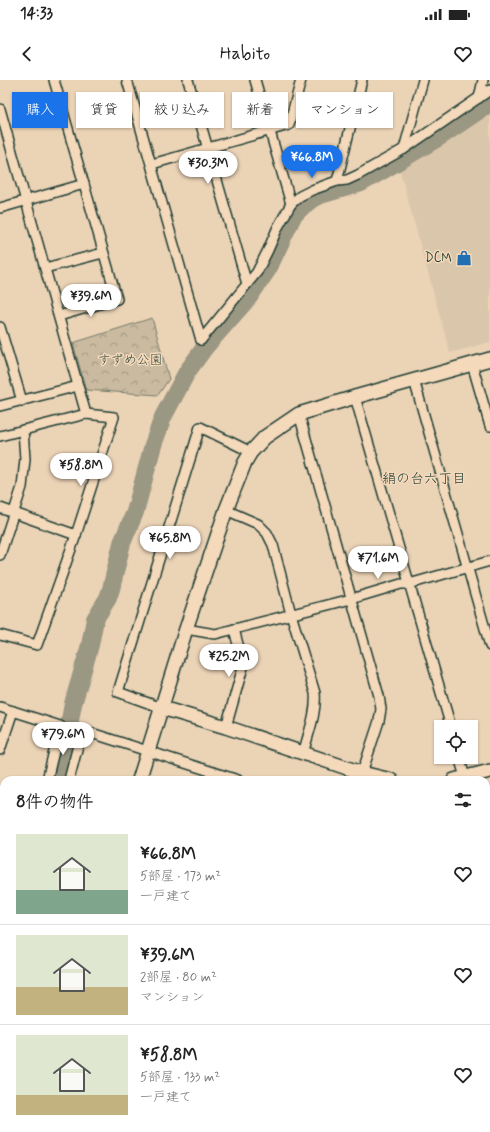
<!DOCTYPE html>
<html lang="ja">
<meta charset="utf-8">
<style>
:root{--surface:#fff;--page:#f2f2f2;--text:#222;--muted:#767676;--line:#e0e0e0;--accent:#1a73e8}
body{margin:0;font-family:Mynerve,"Klee One",sans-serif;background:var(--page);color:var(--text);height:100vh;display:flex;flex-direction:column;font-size:15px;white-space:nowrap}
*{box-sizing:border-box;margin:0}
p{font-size:13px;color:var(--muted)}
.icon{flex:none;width:22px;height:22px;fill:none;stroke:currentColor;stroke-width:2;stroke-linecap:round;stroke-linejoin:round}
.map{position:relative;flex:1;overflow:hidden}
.details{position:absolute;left:0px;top:696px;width:490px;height:356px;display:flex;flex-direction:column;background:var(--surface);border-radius:12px 12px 0 0;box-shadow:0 1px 3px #0004}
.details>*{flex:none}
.guide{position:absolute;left:12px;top:12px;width:466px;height:36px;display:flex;gap:8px}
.tools{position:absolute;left:434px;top:640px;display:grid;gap:8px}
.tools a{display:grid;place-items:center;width:44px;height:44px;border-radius:0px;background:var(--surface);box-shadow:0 1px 3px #0004;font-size:20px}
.price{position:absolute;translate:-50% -34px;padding:0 9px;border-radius:14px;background:#fff;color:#222;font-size:13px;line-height:26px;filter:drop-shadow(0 1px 2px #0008)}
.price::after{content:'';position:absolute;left:50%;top:24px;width:12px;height:9px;margin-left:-6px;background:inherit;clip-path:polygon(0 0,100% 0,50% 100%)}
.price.current{background:var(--accent);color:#fff}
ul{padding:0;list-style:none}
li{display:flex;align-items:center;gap:12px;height:100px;padding:0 16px}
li+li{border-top:1px solid var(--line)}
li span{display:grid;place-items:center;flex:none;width:112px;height:80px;border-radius:0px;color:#555}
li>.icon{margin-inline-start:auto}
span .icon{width:48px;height:48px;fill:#fffc;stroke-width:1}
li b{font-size:17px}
h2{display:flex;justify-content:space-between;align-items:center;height:48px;padding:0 16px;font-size:17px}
.tag{padding:0 14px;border-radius:0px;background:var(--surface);box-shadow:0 1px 3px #0004;font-size:14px;line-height:36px}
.tag.current{background:var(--accent);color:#fff}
.status{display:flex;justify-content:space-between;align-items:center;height:28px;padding:0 20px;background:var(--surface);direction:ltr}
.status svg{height:11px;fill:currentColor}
header{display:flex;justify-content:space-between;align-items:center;height:52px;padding:0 16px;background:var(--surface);font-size:18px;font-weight:600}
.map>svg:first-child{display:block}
.built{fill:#dac6ab}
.park{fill:url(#park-crowns);stroke:#747c6a}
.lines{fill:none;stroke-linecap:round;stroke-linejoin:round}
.river{stroke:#9a9782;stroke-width:18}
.street-casing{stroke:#1f3d34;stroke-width:12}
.secondary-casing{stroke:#1f3d34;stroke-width:16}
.street{stroke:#f4d9bb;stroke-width:9}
.secondary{stroke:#f4d9bb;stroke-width:13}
.labels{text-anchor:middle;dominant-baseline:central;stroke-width:3;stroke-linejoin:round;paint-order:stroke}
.poi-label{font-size:13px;fill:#1f3d34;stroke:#f4d9bb;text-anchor:end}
.park-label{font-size:13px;fill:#304a3f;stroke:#f4d9bb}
.neighbourhood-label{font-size:14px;fill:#1f3d34;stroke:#f4d9bb}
</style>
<div class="status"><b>14:33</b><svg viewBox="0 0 49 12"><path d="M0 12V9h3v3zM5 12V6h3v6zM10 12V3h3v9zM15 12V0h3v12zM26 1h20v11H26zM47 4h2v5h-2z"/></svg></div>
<header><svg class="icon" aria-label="back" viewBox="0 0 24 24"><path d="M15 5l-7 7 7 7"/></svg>Habito<svg class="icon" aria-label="heart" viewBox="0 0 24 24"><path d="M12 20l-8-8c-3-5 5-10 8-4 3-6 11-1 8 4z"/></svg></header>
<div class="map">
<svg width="490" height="1052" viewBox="0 0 490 1052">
<defs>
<pattern id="park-crowns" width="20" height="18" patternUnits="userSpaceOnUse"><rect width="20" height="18" fill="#cabaa0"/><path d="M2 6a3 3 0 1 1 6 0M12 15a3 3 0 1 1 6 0" fill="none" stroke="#a39883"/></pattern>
</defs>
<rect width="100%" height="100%" fill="#ebd3b6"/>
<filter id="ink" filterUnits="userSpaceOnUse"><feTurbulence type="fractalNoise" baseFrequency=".025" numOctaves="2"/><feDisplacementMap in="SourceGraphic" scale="8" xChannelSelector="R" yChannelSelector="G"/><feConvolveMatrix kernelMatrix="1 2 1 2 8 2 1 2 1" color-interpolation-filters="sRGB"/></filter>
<g filter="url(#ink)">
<path class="built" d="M490 30V262L450 273 399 87Z"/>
<path class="park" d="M152 238 169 299 158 315 86 310 73 263Z"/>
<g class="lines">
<path class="river" d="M59 700 73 624 90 565 95 539 108 518 111 509 122 463 135 432 153 365 163 337 187 292 205 267 249 217 268 189 293 136 302 127 312 119 320 115 361 103 382 91 441 56 490 23"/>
<defs>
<g id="street">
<path d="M54 0 117 219 59 236"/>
<path d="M127 0 201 260"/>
<path d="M188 0 247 204"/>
<path d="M255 0 291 124"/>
<path d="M479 18 483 0"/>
<path d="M0 29 86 334"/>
<path d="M404 69 423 0"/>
<path d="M152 84 289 45 301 0"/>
<path d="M337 101 362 0"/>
<path d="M0 128 84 104"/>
<path d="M45 188 103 173"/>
<path d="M0 247 22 321"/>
<path d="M201 260 257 192 268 170 278 147 291 124 300 116 312 110 337 101 347 100 358 95 404 69 490 10"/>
<path d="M472 284 490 346"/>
<path d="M414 300 490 566"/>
<path d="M355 317 451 647"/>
<path d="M0 326 78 306"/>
<path d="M299 334 379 616 381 629 379 641 362 693"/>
<path d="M0 356 86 334 114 337 76 455 37 565 0 555"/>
<path d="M0 428 76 455"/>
<path d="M226 430 258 444 267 453 273 465 291 534 315 613C317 633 308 654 303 674"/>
<path d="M0 475 22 407 25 379 23 350"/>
<path d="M186 549 215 554 351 519 401 504H409L490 481"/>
<path d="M0 627 60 646 47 700"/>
<path d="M162 628 118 612 200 347 251 372"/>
<path d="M226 647 243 587 241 576 234 549"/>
<path d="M0 670 13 631"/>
<path d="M459 677 466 700"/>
<path d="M69 700 82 650 238 700"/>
<path d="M486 740 490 739"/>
<path d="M0 760 4 762"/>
<path d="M486 768 490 782"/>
<path d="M0 845 4 844"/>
<path d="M486 886H490"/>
<path d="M487 942 490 927"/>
<path d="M144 1052V1048"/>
</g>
<g id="secondary">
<path d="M162 628 226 647 362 693 391 700"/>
<path d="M139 700 186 549 226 430 245 382 251 372 265 357 299 334 355 317 490 279"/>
<path d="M454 700 490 691"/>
<path d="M0 829 4 831"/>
<path d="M486 941 490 942"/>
<path d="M0 984H4"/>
</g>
</defs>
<use href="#street" class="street-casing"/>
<use href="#secondary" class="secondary-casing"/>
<use href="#street" class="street"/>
<use href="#secondary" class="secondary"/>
</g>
</g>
<defs>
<symbol id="shop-bare" viewBox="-9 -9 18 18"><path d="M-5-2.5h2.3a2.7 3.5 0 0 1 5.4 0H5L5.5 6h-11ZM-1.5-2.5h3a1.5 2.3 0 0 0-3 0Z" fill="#1f6fb2" stroke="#f4d9bb" stroke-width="2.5" paint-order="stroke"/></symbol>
</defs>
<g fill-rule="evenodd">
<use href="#shop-bare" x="453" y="167" width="22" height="22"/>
</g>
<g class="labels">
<g class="poi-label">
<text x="452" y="178">DCM</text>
</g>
<g class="park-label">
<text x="130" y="280">すずめ公園</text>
</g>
<g class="neighbourhood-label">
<text x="424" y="399">絹の台六丁目</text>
</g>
</g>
</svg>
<div class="tools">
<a><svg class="icon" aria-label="locate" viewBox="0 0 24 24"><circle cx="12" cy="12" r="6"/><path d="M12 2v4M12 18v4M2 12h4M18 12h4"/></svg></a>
</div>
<b class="price current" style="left:312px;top:99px">¥66.8M</b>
<b class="price" style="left:208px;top:105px">¥30.3M</b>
<b class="price" style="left:91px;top:238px">¥39.6M</b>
<b class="price" style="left:81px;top:407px">¥58.8M</b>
<b class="price" style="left:170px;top:480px">¥65.8M</b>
<b class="price" style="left:378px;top:500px">¥71.6M</b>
<b class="price" style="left:229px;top:598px">¥25.2M</b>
<b class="price" style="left:63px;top:676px">¥79.6M</b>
<div class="guide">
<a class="tag current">購入</a>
<a class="tag">賃貸</a>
<a class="tag">絞り込み</a>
<a class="tag">新着</a>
<a class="tag">マンション</a>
</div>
<section class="details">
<h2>8件の物件<svg class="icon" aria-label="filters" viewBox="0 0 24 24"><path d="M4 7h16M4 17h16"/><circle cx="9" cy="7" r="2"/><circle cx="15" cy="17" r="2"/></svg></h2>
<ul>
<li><span style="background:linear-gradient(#dfe7d0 70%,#7fa58c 0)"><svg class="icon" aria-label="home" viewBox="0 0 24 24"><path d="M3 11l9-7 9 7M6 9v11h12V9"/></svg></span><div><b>¥66.8M</b><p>5部屋 · 173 m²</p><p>一戸建て</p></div><svg class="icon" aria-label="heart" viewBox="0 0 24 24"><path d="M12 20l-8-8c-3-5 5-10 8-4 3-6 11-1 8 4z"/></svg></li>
<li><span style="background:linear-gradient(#dfe7d0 65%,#c2b280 0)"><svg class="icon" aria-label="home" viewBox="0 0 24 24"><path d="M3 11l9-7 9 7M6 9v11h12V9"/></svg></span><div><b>¥39.6M</b><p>2部屋 · 80 m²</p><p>マンション</p></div><svg class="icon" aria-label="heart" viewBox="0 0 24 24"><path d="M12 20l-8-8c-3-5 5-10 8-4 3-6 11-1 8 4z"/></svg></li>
<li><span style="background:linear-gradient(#dfe7d0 75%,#c2b280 0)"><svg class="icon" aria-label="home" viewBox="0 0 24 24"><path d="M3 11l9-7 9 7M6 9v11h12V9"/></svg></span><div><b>¥58.8M</b><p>5部屋 · 133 m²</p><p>一戸建て</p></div><svg class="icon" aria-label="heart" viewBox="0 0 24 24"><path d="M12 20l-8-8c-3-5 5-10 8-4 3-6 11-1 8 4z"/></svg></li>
</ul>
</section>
</div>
